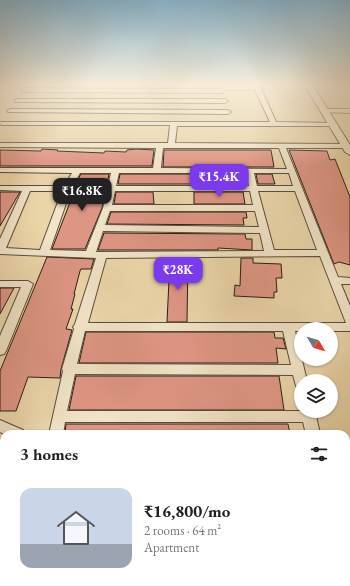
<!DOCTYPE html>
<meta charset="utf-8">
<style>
:root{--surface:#fff;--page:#f2f2f2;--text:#202124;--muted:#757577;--accent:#7c3aed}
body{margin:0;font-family:"EB Garamond",serif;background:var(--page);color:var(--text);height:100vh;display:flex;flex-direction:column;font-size:15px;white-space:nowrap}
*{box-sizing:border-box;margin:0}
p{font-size:13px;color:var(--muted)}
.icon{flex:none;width:22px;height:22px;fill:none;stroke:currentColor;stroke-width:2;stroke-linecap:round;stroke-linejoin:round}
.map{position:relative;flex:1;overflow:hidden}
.panel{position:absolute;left:0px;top:430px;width:350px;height:156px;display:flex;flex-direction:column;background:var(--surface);border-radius:12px 12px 0 0;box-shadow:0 1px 3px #0004}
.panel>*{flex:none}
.needle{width:26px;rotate:128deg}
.controls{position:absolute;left:294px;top:322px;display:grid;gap:8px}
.controls a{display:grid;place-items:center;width:44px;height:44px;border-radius:50%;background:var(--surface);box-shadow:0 1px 3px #0004;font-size:20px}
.price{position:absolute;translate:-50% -34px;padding:0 9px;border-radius:8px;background:var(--accent);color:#fff;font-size:13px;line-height:26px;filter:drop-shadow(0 1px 2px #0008)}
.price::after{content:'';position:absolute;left:50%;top:24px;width:12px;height:9px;margin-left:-6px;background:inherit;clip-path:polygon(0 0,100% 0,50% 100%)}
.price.active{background:#222;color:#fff}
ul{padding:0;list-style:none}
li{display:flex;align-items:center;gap:12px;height:100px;padding:0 20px}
li span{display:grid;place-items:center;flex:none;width:112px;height:80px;border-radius:12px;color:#555}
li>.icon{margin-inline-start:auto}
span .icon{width:48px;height:48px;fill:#fffc;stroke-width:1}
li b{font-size:17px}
h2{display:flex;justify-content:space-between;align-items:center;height:48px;padding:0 20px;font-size:17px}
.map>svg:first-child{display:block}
.building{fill:#de9684;stroke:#291e16}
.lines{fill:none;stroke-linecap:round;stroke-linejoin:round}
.minor-casing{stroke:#594c3b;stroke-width:2}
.tertiary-casing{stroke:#594c3b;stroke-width:2}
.minor{fill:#f1e4c7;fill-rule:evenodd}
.tertiary{fill:#f1e4c7;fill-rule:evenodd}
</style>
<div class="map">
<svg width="350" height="586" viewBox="0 0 350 586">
<rect width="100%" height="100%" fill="#ead5a9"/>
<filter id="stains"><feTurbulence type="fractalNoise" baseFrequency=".005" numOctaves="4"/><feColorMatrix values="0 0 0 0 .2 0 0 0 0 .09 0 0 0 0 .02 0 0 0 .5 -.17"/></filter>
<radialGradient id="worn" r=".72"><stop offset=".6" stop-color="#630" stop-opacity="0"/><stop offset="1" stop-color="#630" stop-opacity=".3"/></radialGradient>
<g class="building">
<path d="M42 149 58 150 57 151 104 153 105 151 126 152 127 150 136 149 154 150 152 166H0V150L41 151Z"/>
<path d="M164 150H271L274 167H163Z"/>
<path d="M289 150 327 151 330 160 335 159 350 197V265L339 262 334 264Z"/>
<path d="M81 174H109L102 208 85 249H52L74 192H72V190Z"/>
<path d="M120 174H245L247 184H118Z"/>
<path d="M256 174H272L275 184H258Z"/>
<path d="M0 192H20L0 226Z"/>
<path d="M116 192H153L154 204H114Z"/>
<path d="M194 192H243L245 204H194Z"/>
<path d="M111 212H246L247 218H243L244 225 107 224Z"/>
<path d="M104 233 245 234 246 239H252V250L218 248V250H98Z"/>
<path d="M47 257 94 259 91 269H81L80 271 74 294H75L71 309H73L66 329 72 330 61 369 60 378 28 377 16 411H0V371Z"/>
<path d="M241 258H253V263L281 264 282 278H276L277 292H274V298L234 296 235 285 240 286Z"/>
<path d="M170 259H188L187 322H167Z"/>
<path d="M0 288H14L0 314Z"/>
<path d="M86 332H274L275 338H283L286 349 276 348 278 363H79Z"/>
<path d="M76 376H279L284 410H69Z"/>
<path d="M66 424H288L290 434H65Z"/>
</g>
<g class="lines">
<defs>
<g id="minor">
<path d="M147 84 152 85 150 89H220L219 88 222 86H254L253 84H259L276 122 334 123 335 124 332 126H177L175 143 349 144 350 146 346 148H286L338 277 350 278V284H341L350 306V331H331V329H301V331H295L307 381H301V388L296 386 293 375 75 374 67 411H315L320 434H306L303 422H65L63 434H49L63 371 62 369 74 329 73 327 75 324 96 258 0 254V239L22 191 0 190V186H64L72 173 0 172V168H153L156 148 0 147V143H168L170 125H2L0 124V122H270L255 90H224L225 91 222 93 24 92 21 90 24 88 145 89ZM163 148H279L287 169 161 168ZM80 173H111L103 208 86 251 50 250 71 189ZM119 173H246L249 186H116ZM254 173H289L293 186H257ZM30 191H62L40 250 6 248ZM115 191H250L253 205H112ZM258 191H295L317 250H274ZM110 211H255L259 227 105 225ZM103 231 260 233 264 251 96 252ZM320 256 346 323H88L106 258ZM85 331H283L291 365 77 364Z"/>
<path d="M17 99H225L228 101 225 103 15 102V100Z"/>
<path d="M10 109 228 110 231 112 228 114 8 112 7 111Z"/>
<path d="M325 109H350V113L323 112V110Z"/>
<path d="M0 281H28L33 284 6 351 4 354 0 355V336L21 287H0Z"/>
<path d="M0 420 23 430 25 434H4L0 432Z"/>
<path d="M4 460V478L0 480V462Z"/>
<path d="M346 464 350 465V479L346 478Z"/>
<path d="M346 576 350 577V586H324L323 582H346Z"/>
</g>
<path id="tertiary" d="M304 84H312L350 145V155L345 152Z"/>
</defs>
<use href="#minor" class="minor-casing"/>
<use href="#tertiary" class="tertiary-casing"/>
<use href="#minor" class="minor"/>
<use href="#tertiary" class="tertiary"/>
</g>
<linearGradient id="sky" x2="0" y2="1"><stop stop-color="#88b6d0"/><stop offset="0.51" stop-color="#f6ecd8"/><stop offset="1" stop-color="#f6ecd8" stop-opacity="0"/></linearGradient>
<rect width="350" height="166" fill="url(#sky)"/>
<rect width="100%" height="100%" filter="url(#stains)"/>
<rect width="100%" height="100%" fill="url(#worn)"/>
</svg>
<div class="controls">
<a><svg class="needle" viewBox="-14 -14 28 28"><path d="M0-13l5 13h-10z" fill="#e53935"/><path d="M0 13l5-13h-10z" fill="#757577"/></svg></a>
<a><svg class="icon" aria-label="layers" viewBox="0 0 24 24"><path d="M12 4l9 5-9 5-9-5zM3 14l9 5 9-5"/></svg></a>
</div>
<b class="price" style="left:219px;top:198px">₹15.4K</b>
<b class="price active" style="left:82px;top:212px">₹16.8K</b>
<b class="price" style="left:178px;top:291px">₹28K</b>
<section class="panel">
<h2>3 homes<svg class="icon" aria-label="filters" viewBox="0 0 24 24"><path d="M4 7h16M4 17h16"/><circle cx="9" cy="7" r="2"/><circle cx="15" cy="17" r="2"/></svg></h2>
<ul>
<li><span style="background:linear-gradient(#c9d6e8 70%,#9aa5b1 0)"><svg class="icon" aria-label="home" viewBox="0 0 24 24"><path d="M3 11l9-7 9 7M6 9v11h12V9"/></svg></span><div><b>₹16,800/mo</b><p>2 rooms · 64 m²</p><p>Apartment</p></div></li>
</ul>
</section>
</div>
